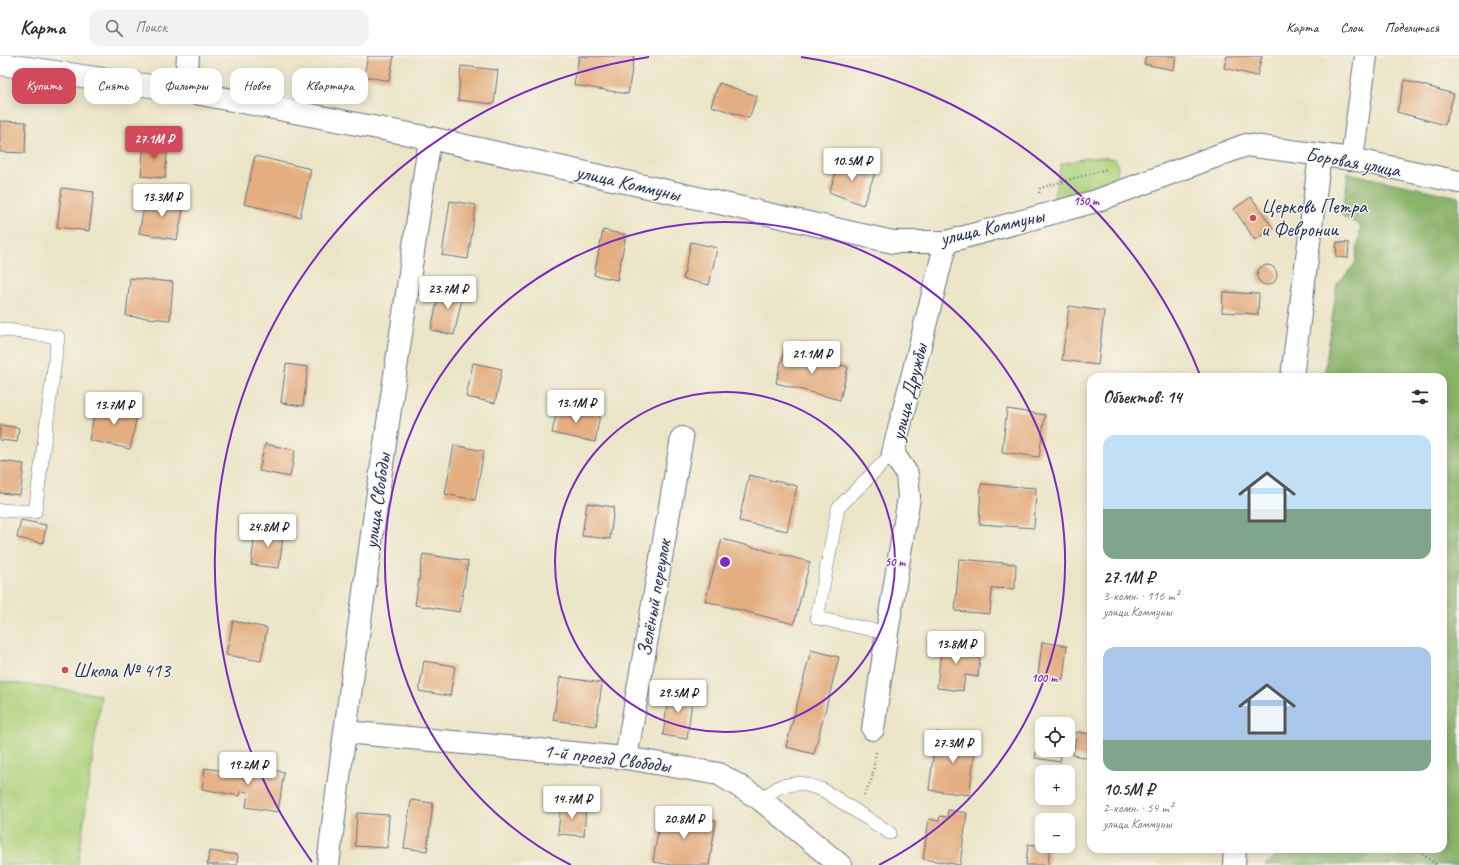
<!DOCTYPE html>
<html lang="ru">
<meta charset="utf-8">
<style>
:root{--surface:#fff;--page:#f2f2f3;--text:#2b2b33;--muted:#7c7c81;--line:#e1e1e2;--accent:#d1495b}
body{margin:0;font-family:Caveat,sans-serif;background:var(--page);color:var(--text);height:100vh;display:flex;flex-direction:column;font-size:15px;white-space:nowrap}
*{box-sizing:border-box;margin:0}
p{font-size:13px;color:var(--muted)}
.icon{flex:none;width:22px;height:22px;fill:none;stroke:currentColor;stroke-width:2;stroke-linecap:round;stroke-linejoin:round}
.map{position:relative;flex:1;overflow:hidden}
.drawer{position:absolute;left:1087px;top:317px;width:360px;height:480px;display:flex;flex-direction:column;background:var(--surface);border-radius:12px;box-shadow:0 2px 10px #0003}
.drawer>*{flex:none}
.top-card{position:absolute;left:12px;top:12px;width:380px;height:36px;display:flex;gap:8px}
.buttons{position:absolute;left:1035px;top:661px;display:grid;gap:8px}
.buttons a{display:grid;place-items:center;width:40px;height:40px;border-radius:8px;background:var(--surface);box-shadow:0 2px 10px #0003;font-size:20px}
.price{position:absolute;translate:-50% -34px;padding:0 9px;border-radius:4px;background:#fff;color:#222;font-size:13px;line-height:26px;filter:drop-shadow(0 1px 2px #0008)}
.price::after{content:'';position:absolute;left:50%;top:24px;width:12px;height:9px;margin-left:-6px;background:inherit;clip-path:polygon(0 0,100% 0,50% 100%)}
.price.on{background:var(--accent);color:#fff}
ul{padding:0;list-style:none}
li{display:grid;align-content:center;gap:8px;height:212px;padding:0 16px}
li span{display:grid;place-items:center;height:124px;border-radius:12px;color:#555}
li>.icon{margin-inline-start:auto}
span .icon{width:72px;height:72px;fill:#fffc;stroke-width:1}
li b{font-size:17px}
h2{display:flex;justify-content:space-between;align-items:center;height:48px;padding:0 16px;font-size:17px}
.pill{padding:0 14px;border-radius:12px;background:var(--surface);box-shadow:0 2px 10px #0003;font-size:14px;line-height:36px}
.pill.on{background:var(--accent);color:#fff}
header{display:flex;align-items:center;gap:24px;box-sizing:border-box;height:56px;padding:0 20px;background:var(--surface);border-bottom:1px solid var(--line)}
header strong{font-size:19px}
nav{display:flex;gap:22px;margin-inline-start:auto;font-size:14px}
.search{width:280px;height:36px;background:var(--page);display:flex;align-items:center;gap:10px;box-sizing:border-box;padding:0 14px;border-radius:12px;color:var(--muted);font-size:15px}
.map>svg:first-child{display:block}
.green{fill:#add27b;stroke:#64806c}
.forest{fill:#8ab46b;stroke:#527264}
.building{fill:#e4ae81}
.lines{fill:none;stroke-linecap:round;stroke-linejoin:round}
.service-casing{stroke:#646f83;stroke-width:14}
.minor-casing{stroke:#646f83;stroke-width:24}
.path{stroke:#646f83;stroke-width:2.5;stroke-dasharray:1 3;stroke-linecap:butt}
.service{stroke:#fff;stroke-width:13}
.minor{stroke:#fff;stroke-width:22}
.ring{fill:none;stroke:#7b2cbf;stroke-width:2}
.poi-dot{fill:#d1495b;stroke:#f7f3e8;stroke-width:1.5}
.labels{text-anchor:middle;dominant-baseline:central;stroke-width:3;stroke-linejoin:round;paint-order:stroke}
.street-label{font-size:20px;fill:#1b2f5e;stroke:#f7f3e8}
.poi-label{font-size:20px;fill:#1b2f5e;stroke:#f7f3e8;text-anchor:start}
.centre{fill:#7b2cbf;stroke:#f7f3e8;stroke-width:2}
.ring-label{font-size:12px;text-anchor:middle;font-weight:bold;fill:#7b2cbf;stroke:#f7f3e8;stroke-width:3;stroke-linejoin:round;paint-order:stroke}
</style>
<header>
<strong>Карта</strong>
<div class="search"><svg class="icon" aria-label="search" viewBox="0 0 24 24"><circle cx="10" cy="10" r="6"/><path d="M15 15l6 6"/></svg>Поиск</div>
<nav><a>Карта</a><a>Слои</a><a>Поделиться</a></nav>
</header>
<div class="map">
<svg width="1459" height="809" viewBox="0 0 1459 809">
<rect width="100%" height="100%" fill="#f7f3e8"/>
<filter id="ink" filterUnits="userSpaceOnUse"><feTurbulence type="fractalNoise" baseFrequency=".025" numOctaves="2"/><feDisplacementMap in="SourceGraphic" scale="8" xChannelSelector="R" yChannelSelector="G"/><feConvolveMatrix kernelMatrix="1 2 1 2 8 2 1 2 1" color-interpolation-filters="sRGB"/></filter>
<filter id="wash" filterUnits="userSpaceOnUse"><feTurbulence type="fractalNoise" baseFrequency=".012" numOctaves="4" result="noise"/><feDisplacementMap in="SourceGraphic" scale="16" xChannelSelector="R" yChannelSelector="G"/><feGaussianBlur stdDeviation="0.9" result="paint"/><feColorMatrix in="noise" values="0 0 0 0 0 0 0 0 0 0 0 0 0 0 0 0 0 1.4 0 .05"/><feComposite in="paint" operator="in"/></filter>
<g filter="url(#wash)">
<rect width="100%" height="100%" fill="#ebe5c7"/>
<g class="green">
<path d="M1100 101 1115 103 1118 108 1117 119 1109 129 1053 144 1061 108 1086 102Z"/>
<path d="M0 625 101 639 78 809H0Z"/>
</g>
<path class="forest" d="M1348 117 1459 141V809H1265L1286 793H1443V321H1324L1337 228 1355 208 1361 170 1342 160Z"/>
<g id="blocks">
<g class="building">
<path d="M368 0H394L389 25 364 20Z"/>
<path d="M579 0H634L628 38 574 29Z"/>
<path d="M1146 0H1176L1174 14 1144 8Z"/>
<path d="M1227 0H1262L1257 20 1224 12Z"/>
<path d="M461 10 498 14 494 48 458 44Z"/>
<path d="M1405 24 1454 38 1445 69 1397 56Z"/>
<path d="M719 27 757 40 749 62 711 50Z"/>
<path d="M0 65 26 66 25 97 0 96Z"/>
<path d="M144 85 168 87 165 122 141 120Z"/>
<path d="M255 100 311 113 300 161 244 148Z"/>
<path d="M841 104 875 117 863 149 829 136Z"/>
<path d="M62 132 94 136 89 175 57 171Z"/>
<path d="M146 141 184 148 177 184 139 177Z"/>
<path d="M1251 141 1273 172 1255 184 1234 153Z"/>
<path d="M450 145 476 149 468 203 442 199Z"/>
<path d="M603 174 626 179 617 224 594 219Z"/>
<path d="M691 186 717 192 709 229 683 223Z"/>
<path d="M1337 186 1349 187 1348 202 1336 201Z"/>
<circle cx="1267" cy="219" r="10"/>
<path d="M130 222 173 226 170 264 126 260Z"/>
<path d="M441 228 464 233 454 279 431 274Z"/>
<path d="M1223 236 1259 238 1258 258 1222 256Z"/>
<path d="M1069 250 1104 255 1098 309 1062 304Z"/>
<path d="M784 294 848 311 840 344 776 327Z"/>
<path d="M473 307 502 313 495 347 466 341Z"/>
<path d="M286 308 308 311 303 350 281 347Z"/>
<path d="M97 346 138 355 130 393 89 384Z"/>
<path d="M558 350 600 359 595 386 552 377Z"/>
<path d="M1007 353 1045 359 1039 401 1002 396Z"/>
<path d="M0 369 19 372 17 386 0 384Z"/>
<path d="M265 388 295 394 290 421 259 415Z"/>
<path d="M454 389 484 395 475 444 445 438Z"/>
<path d="M0 405 24 408 20 439 0 437Z"/>
<path d="M749 419 797 430 787 475 739 465Z"/>
<path d="M981 428 1036 432 1034 472 979 468Z"/>
<path d="M587 447 614 451 610 483 582 480Z"/>
<path d="M21 464 46 469 43 487 17 482Z"/>
<path d="M256 471 284 474 279 512 251 509Z"/>
<path d="M722 483 810 506 794 568 705 545Z"/>
<path d="M423 498 468 505 460 556 415 549Z"/>
<path d="M959 503 1016 508 1015 533 992 532 990 558 955 555Z"/>
<path d="M233 565 267 572 261 605 226 599Z"/>
<path d="M942 584 970 587 968 600 980 602 978 621 965 619 963 635 937 632Z"/>
<path d="M1042 586 1067 590 1063 623 1038 620Z"/>
<path d="M811 594 839 601 814 698 786 691Z"/>
<path d="M424 605 455 610 450 640 419 635Z"/>
<path d="M560 621 602 627 596 670 553 664Z"/>
<path d="M669 634 693 637 687 683 663 679Z"/>
<path d="M1040 667H1042V694H1062L1060 706 1035 702Z"/>
<path d="M936 676 977 682 969 739 929 734Z"/>
<path d="M1077 676 1091 678V703L1073 699Z"/>
<path d="M252 711 284 716 278 756 246 751 248 736 241 735 240 740 202 733 205 712 244 718 243 723 250 724Z"/>
<path d="M411 744 433 747 427 795 404 792Z"/>
<path d="M561 748 586 750 584 780 558 778Z"/>
<path d="M948 754 967 757 960 809 923 803 929 763 939 765 940 760 947 761Z"/>
<path d="M661 756 716 765 709 809H672L653 806Z"/>
<path d="M357 757 389 759 387 792 355 790Z"/>
<path d="M1028 788 1050 791 1048 809H1026Z"/>
<path d="M209 795 238 799 237 809H207Z"/>
</g>
</g>
</g>
<g filter="url(#ink)">
<use href="#blocks" fill-opacity="0" stroke="#646f83" stroke-width="1"/>
<g class="lines">
<defs>
<g id="service">
<path d="M0 273 58 281 35 456 0 454"/>
<path d="M887 577 817 562 838 452 893 397"/>
<path d="M760 743 781 730 801 727 823 734 890 777"/>
</g>
<g id="minor">
<path d="M0 8 185 35 430 82 893 186H946L1096 145 1246 89 1352 103 1459 126"/>
<path d="M185 35 188 0"/>
<path d="M1352 103 1366 0"/>
<path d="M1292 321 1320 99"/>
<path d="M873 673 887 577 909 441 907 418 893 397 946 186"/>
<path d="M345 676 626 702 719 718 760 743 840 809"/>
<path d="M626 702 682 382"/>
<path d="M328 809C358 566 394 324 430 82"/>
<path d="M1234 809 1235 793"/>
</g>
</defs>
<use href="#service" class="service-casing"/>
<use href="#minor" class="minor-casing"/>
<g class="path">
<path d="M1039 137 1040 132 1107 113"/>
<path d="M864 739 872 723 876 696"/>
<path d="M1416 793 1437 809"/>
</g>
<use href="#service" class="service"/>
<use href="#minor" class="minor"/>
</g>
</g>
<g class="ring">
<circle cx="725" cy="506" r="170"/>
<path d="M571 809A340 340 0 1 1 879 809"/>
<path d="M312 806A511 511 0 0 1 649 1M801 1A511 511 0 0 1 1200 319"/>
</g>
<g class="poi-dot">
<circle cx="1253" cy="162" r="4"/>
<circle cx="65" cy="614" r="4"/>
</g>
<g class="labels">
<g class="street-label">
<text transform="translate(1353 106) rotate(10)">Боровая улица</text>
<text transform="translate(628 127) rotate(13)">улица Коммуны</text>
<text transform="translate(992 171) rotate(-13)">улица Коммуны</text>
<text transform="translate(909 336) rotate(-76)">улица Дружбы</text>
<text transform="translate(377 445) rotate(-82)">улица Свободы</text>
<text transform="translate(654 542) rotate(-80)">Зелёный переулок</text>
<text transform="translate(607 702) rotate(7)">1-й проезд Свободы</text>
</g>
<g class="poi-label">
<text x="1261" y="150">Церковь Петра<tspan x="1261" dy="23">и Февронии</tspan></text>
<text x="73" y="614">Школа № 413</text>
</g>
</g>
<circle cx="725" cy="506" r="6" class="centre"/>
<g class="ring-label">
<text x="1086" y="149">150 m</text>
<text x="895" y="510">50 m</text>
<text x="1044" y="626">100 m</text>
</g>
</svg>
<div class="buttons">
<a><svg class="icon" aria-label="locate" viewBox="0 0 24 24"><circle cx="12" cy="12" r="6"/><path d="M12 2v4M12 18v4M2 12h4M18 12h4"/></svg></a>
<a>+</a>
<a>−</a>
</div>
<b class="price on" style="left:154px;top:104px">27.1M ₽</b>
<b class="price" style="left:852px;top:126px">10.5M ₽</b>
<b class="price" style="left:162px;top:162px">13.3M ₽</b>
<b class="price" style="left:448px;top:254px">23.7M ₽</b>
<b class="price" style="left:812px;top:319px">21.1M ₽</b>
<b class="price" style="left:576px;top:368px">13.1M ₽</b>
<b class="price" style="left:114px;top:370px">13.7M ₽</b>
<b class="price" style="left:268px;top:492px">24.8M ₽</b>
<b class="price" style="left:956px;top:609px">13.8M ₽</b>
<b class="price" style="left:678px;top:658px">29.5M ₽</b>
<b class="price" style="left:953px;top:708px">27.3M ₽</b>
<b class="price" style="left:248px;top:730px">19.2M ₽</b>
<b class="price" style="left:572px;top:764px">14.7M ₽</b>
<b class="price" style="left:684px;top:784px">20.8M ₽</b>
<div class="top-card">
<a class="pill on">Купить</a>
<a class="pill">Снять</a>
<a class="pill">Фильтры</a>
<a class="pill">Новое</a>
<a class="pill">Квартира</a>
</div>
<section class="drawer">
<h2>Объектов: 14<svg class="icon" aria-label="filters" viewBox="0 0 24 24"><path d="M4 7h16M4 17h16"/><circle cx="9" cy="7" r="2"/><circle cx="15" cy="17" r="2"/></svg></h2>
<ul>
<li><span style="background:linear-gradient(#bfe0f5 60%,#7fa58c 0)"><svg class="icon" aria-label="home" viewBox="0 0 24 24"><path d="M3 11l9-7 9 7M6 9v11h12V9"/></svg></span><div><b>27.1M ₽</b><p>3-комн. · 116 m²</p><p>улица Коммуны</p></div></li>
<li><span style="background:linear-gradient(#a9c7e8 75%,#7fa58c 0)"><svg class="icon" aria-label="home" viewBox="0 0 24 24"><path d="M3 11l9-7 9 7M6 9v11h12V9"/></svg></span><div><b>10.5M ₽</b><p>2-комн. · 54 m²</p><p>улица Коммуны</p></div></li>
</ul>
</section>
</div>
